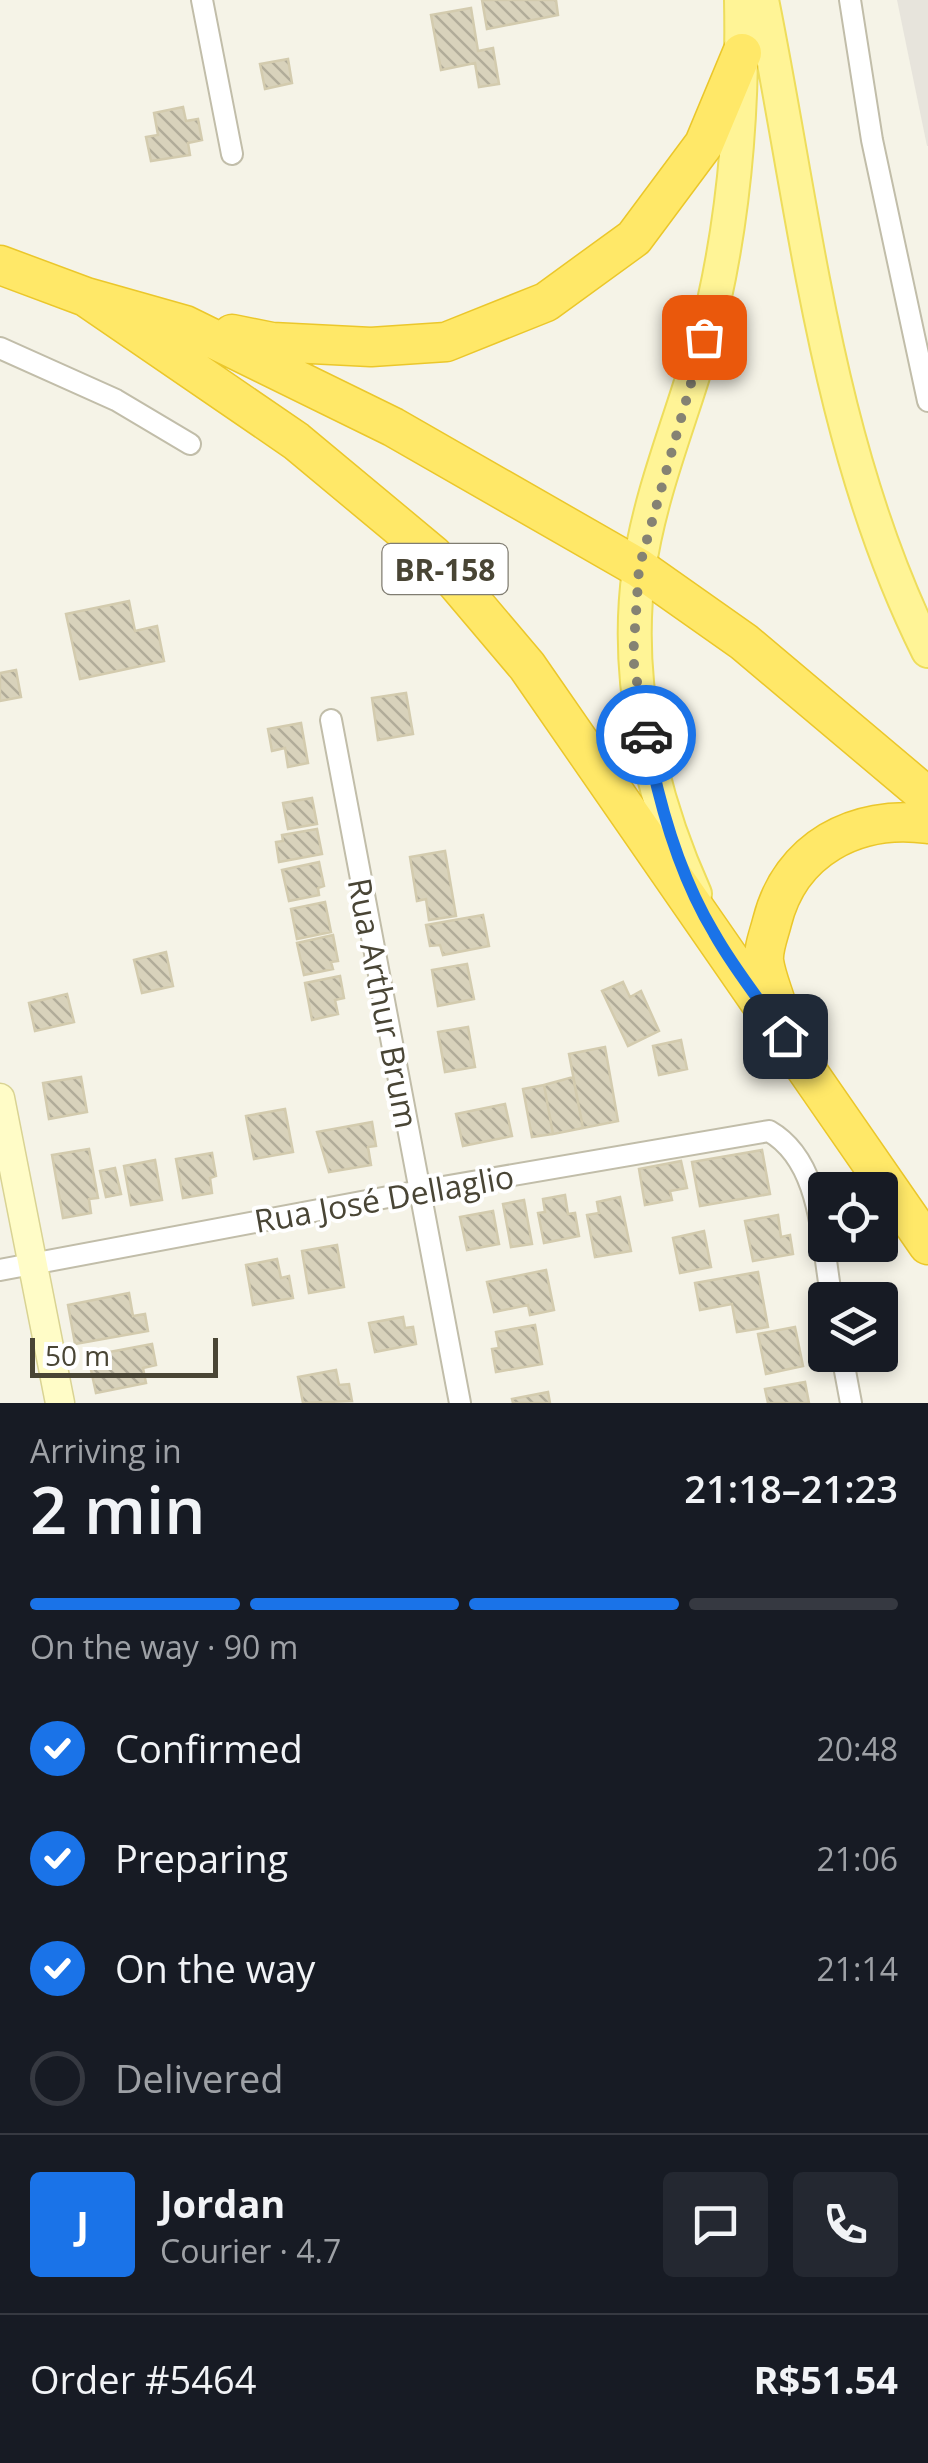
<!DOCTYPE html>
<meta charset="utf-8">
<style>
body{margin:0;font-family:"Open Sans",sans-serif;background:#242831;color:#f1f3f6;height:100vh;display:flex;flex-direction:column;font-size:38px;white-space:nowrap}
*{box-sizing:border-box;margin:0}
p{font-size:32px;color:#9ea1a6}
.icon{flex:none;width:55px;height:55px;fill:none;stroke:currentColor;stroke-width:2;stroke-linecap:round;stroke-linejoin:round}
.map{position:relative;height:1403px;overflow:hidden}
.panel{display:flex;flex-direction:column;background:#171b24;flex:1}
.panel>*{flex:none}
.fabs{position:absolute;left:808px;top:1172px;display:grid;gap:20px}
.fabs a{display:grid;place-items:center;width:90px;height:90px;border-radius:10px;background:#171b24;box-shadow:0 5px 15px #0003;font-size:50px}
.scale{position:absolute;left:30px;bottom:25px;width:188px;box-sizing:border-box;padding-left:10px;border:5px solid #494535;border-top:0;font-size:28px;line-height:35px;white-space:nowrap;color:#494535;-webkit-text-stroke:8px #fff;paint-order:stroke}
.pin{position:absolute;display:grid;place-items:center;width:85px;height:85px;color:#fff;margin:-42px;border-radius:20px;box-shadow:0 5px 15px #0006}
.courier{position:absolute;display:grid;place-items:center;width:100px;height:100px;margin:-50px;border:8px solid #1a73e8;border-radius:50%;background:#fff;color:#222;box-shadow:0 2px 12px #0007}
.head em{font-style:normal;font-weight:600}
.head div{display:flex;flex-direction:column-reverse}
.head{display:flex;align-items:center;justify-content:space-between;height:170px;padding:0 30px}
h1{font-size:65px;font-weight:600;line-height:75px}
.bar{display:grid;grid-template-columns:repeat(4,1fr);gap:15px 10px;align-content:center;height:120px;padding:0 30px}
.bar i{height:12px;border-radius:8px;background:#363941}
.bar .active{background:#1a73e8}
.bar p{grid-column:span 4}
.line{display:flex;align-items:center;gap:25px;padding:0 30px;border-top:2px solid #363941}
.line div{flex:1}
.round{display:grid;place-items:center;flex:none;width:105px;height:105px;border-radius:10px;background:#242831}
ol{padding:0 30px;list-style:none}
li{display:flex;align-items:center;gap:30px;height:110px}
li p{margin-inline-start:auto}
li .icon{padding:10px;border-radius:50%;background:#1a73e8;color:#fff;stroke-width:4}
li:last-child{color:#9ea1a6}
li i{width:55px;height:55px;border:5px solid #363941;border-radius:50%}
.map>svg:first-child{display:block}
.industrial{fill:#e7e4dc}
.building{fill:url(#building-back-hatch);stroke:#d3cbae;stroke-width:2.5}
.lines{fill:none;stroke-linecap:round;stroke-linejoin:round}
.street-casing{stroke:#c1bda9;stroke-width:24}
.secondary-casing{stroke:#d9d393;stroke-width:31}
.primary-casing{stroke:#eedd5c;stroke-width:36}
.highway-casing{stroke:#ebc72b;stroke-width:41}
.street{stroke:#fff;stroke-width:20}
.secondary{stroke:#fffcc7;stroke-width:28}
.primary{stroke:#fff496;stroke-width:32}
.highway{stroke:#ffe868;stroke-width:38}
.done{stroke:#858273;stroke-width:10;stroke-dasharray:0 18}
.route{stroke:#1a73e8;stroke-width:12}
.labels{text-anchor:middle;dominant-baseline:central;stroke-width:8;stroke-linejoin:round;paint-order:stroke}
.shield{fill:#fff;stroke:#807d72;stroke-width:2.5}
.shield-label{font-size:30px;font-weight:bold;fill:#494535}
.street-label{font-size:32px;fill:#494535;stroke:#fff}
</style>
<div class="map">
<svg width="928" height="1403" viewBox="0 0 928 1403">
<defs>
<pattern id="building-back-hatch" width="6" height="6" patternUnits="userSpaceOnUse" patternTransform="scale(2.5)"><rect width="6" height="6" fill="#d8d2bb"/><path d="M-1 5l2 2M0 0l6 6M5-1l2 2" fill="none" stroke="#b1ac99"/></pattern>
</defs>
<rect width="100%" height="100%" fill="#f5f3e7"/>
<path class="industrial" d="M 897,0 L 928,0 L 928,146 L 927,146 Z"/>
<path class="building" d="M 482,0 L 556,0 L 558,15 L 487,29 Z
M 471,8 L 478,51 L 493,48 L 499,84 L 479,87 L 475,63 L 441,70 L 431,15 Z
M 288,59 L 292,83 L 265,89 L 260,64 Z
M 183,107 L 186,121 L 198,119 L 202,140 L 188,143 L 190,155 L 151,161 L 146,137 L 158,135 L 154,113 Z
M 129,601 L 135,631 L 157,626 L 164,661 L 80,679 L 66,614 Z
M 16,670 L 21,697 L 0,701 L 0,673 Z
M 406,693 L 413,734 L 378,740 L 372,698 Z
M 301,723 L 308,763 L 288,767 L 285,748 L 272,751 L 268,729 Z
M 312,798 L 317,824 L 288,829 L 283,803 Z
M 317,829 L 322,854 L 279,862 L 276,842 L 283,841 L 282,835 Z
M 445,851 L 456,916 L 429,920 L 426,899 L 417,901 L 410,857 Z
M 319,862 L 324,886 L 318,888 L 319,895 L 289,901 L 282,870 Z
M 325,902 L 331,932 L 297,939 L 291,909 Z
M 483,915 L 489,946 L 443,955 L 440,945 L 430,946 L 426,925 Z
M 333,935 L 338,961 L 331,962 L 333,969 L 304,975 L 297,943 Z
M 166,952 L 173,986 L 142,993 L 134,960 Z
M 467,964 L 474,999 L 438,1006 L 432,970 Z
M 340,976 L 344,998 L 335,1000 L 338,1014 L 312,1020 L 305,983 Z
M 623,982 L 630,997 L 641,991 L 659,1031 L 628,1046 L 602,991 Z
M 67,994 L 74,1022 L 35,1031 L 29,1003 Z
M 468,1027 L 475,1067 L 445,1072 L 438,1032 Z
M 681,1040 L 687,1069 L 659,1075 L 653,1046 Z
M 605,1047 L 618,1121 L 583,1128 L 569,1054 Z
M 81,1077 L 87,1112 L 49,1119 L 43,1083 Z
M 573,1077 L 583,1128 L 553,1134 L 544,1085 Z
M 544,1085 L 553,1134 L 532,1137 L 523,1089 Z
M 505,1104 L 512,1136 L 463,1146 L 456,1114 Z
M 285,1109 L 293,1152 L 254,1159 L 246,1116 Z
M 372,1122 L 376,1146 L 368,1147 L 371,1165 L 329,1172 L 317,1132 Z
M 89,1149 L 98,1198 L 89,1199 L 91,1213 L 63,1218 L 52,1155 Z
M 762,1150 L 770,1194 L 700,1206 L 692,1162 Z
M 212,1153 L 216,1176 L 210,1178 L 212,1193 L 183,1198 L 176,1159 Z
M 155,1160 L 162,1200 L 131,1205 L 124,1166 Z
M 681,1161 L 687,1188 L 670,1191 L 672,1200 L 645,1205 L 639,1169 Z
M 115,1168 L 121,1194 L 106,1197 L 100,1171 Z
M 565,1195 L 568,1214 L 575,1213 L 579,1236 L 544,1243 L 538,1213 L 545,1212 L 543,1199 Z
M 620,1197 L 631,1251 L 595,1257 L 587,1215 L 599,1213 L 597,1202 Z
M 524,1200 L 532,1244 L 511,1247 L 503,1204 Z
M 493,1211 L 499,1244 L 467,1250 L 460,1217 Z
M 778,1215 L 781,1237 L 790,1235 L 793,1254 L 753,1261 L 745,1221 Z
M 704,1231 L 711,1267 L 680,1273 L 673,1238 Z
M 337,1245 L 344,1287 L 309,1293 L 302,1251 Z
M 277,1259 L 281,1278 L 289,1276 L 293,1298 L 253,1305 L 246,1265 Z
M 546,1270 L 554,1310 L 530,1315 L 528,1305 L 494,1312 L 487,1282 Z
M 758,1272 L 768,1327 L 737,1332 L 732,1304 L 700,1310 L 695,1283 Z
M 129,1293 L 133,1316 L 145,1314 L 148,1331 L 75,1344 L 68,1305 Z
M 403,1317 L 405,1328 L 413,1327 L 416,1344 L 375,1352 L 369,1323 Z
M 535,1325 L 542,1364 L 496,1372 L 492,1349 L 499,1348 L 496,1332 Z
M 795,1327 L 803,1366 L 766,1374 L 758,1334 Z
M 152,1344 L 156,1365 L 143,1368 L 146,1383 L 96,1393 L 88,1356 Z
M 336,1370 L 339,1385 L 349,1384 L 352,1401 L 303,1403 L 298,1377 Z
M 805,1382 L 809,1403 L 768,1403 L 765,1389 Z
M 548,1392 L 550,1403 L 513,1403 L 512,1399 Z"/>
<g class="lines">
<g class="street-casing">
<path id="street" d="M 202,0 L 232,154
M 850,0 L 872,140 L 928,401
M 0,348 L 116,400 L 190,444
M 331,720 L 460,1403
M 0,1270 L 420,1191 L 769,1131 C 823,1162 821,1243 832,1300
M 842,1355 L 851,1403"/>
</g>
<g class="secondary-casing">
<path id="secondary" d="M 0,1098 L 60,1403"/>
</g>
<g class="primary-casing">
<path id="primary" d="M 762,0 C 806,219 827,449 928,651
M 695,894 C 650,794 624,679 639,570 C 652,478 694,391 714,301 C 736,202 743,101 741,0"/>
</g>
<g class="highway-casing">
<path id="highway" d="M 0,265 L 86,297 L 185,325 L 393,427 L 639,568 L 744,642 L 928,797
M 86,297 L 296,441 L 433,555 L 527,666 L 928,1245
M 232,334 L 272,342 L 371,347 L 446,342 L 546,302 L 634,238 L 704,144 L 742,53
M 777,1006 C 773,992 766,976 764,961 C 763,949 769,934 772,922 C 790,849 856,814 928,824"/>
</g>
<use href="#street" class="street"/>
<use href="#secondary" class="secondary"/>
<use href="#primary" class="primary"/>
<use href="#highway" class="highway"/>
</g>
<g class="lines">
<path class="done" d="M 646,735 L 633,658 L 639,568 L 704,337"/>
<path class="route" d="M 646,735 C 658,800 679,875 714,933 C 734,969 761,1002 785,1036"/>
</g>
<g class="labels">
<rect class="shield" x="382.5" y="544" width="125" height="50" rx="8"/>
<g class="shield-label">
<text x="445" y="569">BR-158</text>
</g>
<g class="street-label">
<text transform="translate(384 1003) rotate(79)">Rua Arthur Brum</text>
<text transform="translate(384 1198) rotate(-10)">Rua José Dellaglio</text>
</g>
</g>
</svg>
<div class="fabs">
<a><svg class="icon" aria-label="locate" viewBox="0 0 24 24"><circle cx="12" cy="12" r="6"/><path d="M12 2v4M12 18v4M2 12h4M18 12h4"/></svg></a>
<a><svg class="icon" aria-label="layers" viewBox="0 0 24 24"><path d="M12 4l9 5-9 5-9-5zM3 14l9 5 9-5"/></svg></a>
</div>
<div class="scale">50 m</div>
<div class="pin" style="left:704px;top:337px;background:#ea580c"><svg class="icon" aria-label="bag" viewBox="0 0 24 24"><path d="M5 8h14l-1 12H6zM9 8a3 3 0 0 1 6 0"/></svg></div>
<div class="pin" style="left:785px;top:1036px;background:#1f2937"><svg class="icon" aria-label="home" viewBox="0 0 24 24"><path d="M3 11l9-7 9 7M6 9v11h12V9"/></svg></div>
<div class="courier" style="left:646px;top:735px"><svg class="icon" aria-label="car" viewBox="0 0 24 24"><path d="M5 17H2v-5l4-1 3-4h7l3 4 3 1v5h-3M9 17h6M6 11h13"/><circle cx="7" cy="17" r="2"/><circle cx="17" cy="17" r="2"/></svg></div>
</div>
<section class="panel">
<div class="head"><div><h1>2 min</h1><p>Arriving in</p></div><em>21:18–21:23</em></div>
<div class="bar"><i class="active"></i><i class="active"></i><i class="active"></i><i></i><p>On the way · 90 m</p></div>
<ol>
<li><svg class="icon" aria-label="check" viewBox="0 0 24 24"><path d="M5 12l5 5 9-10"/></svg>Confirmed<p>20:48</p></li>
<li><svg class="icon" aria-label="check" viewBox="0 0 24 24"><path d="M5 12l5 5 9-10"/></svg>Preparing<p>21:06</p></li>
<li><svg class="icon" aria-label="check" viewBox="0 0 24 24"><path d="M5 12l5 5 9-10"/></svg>On the way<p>21:14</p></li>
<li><i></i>Delivered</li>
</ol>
<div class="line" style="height:180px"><b class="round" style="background:#1a73e8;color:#fff">J</b><div><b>Jordan</b><p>Courier · 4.7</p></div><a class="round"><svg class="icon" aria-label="chat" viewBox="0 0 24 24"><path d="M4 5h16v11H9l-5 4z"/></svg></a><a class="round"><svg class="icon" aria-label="phone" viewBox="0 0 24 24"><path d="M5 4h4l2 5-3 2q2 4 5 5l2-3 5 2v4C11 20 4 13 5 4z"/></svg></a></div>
<div class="line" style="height:130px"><div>Order #5464</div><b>R$51.54</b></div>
</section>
